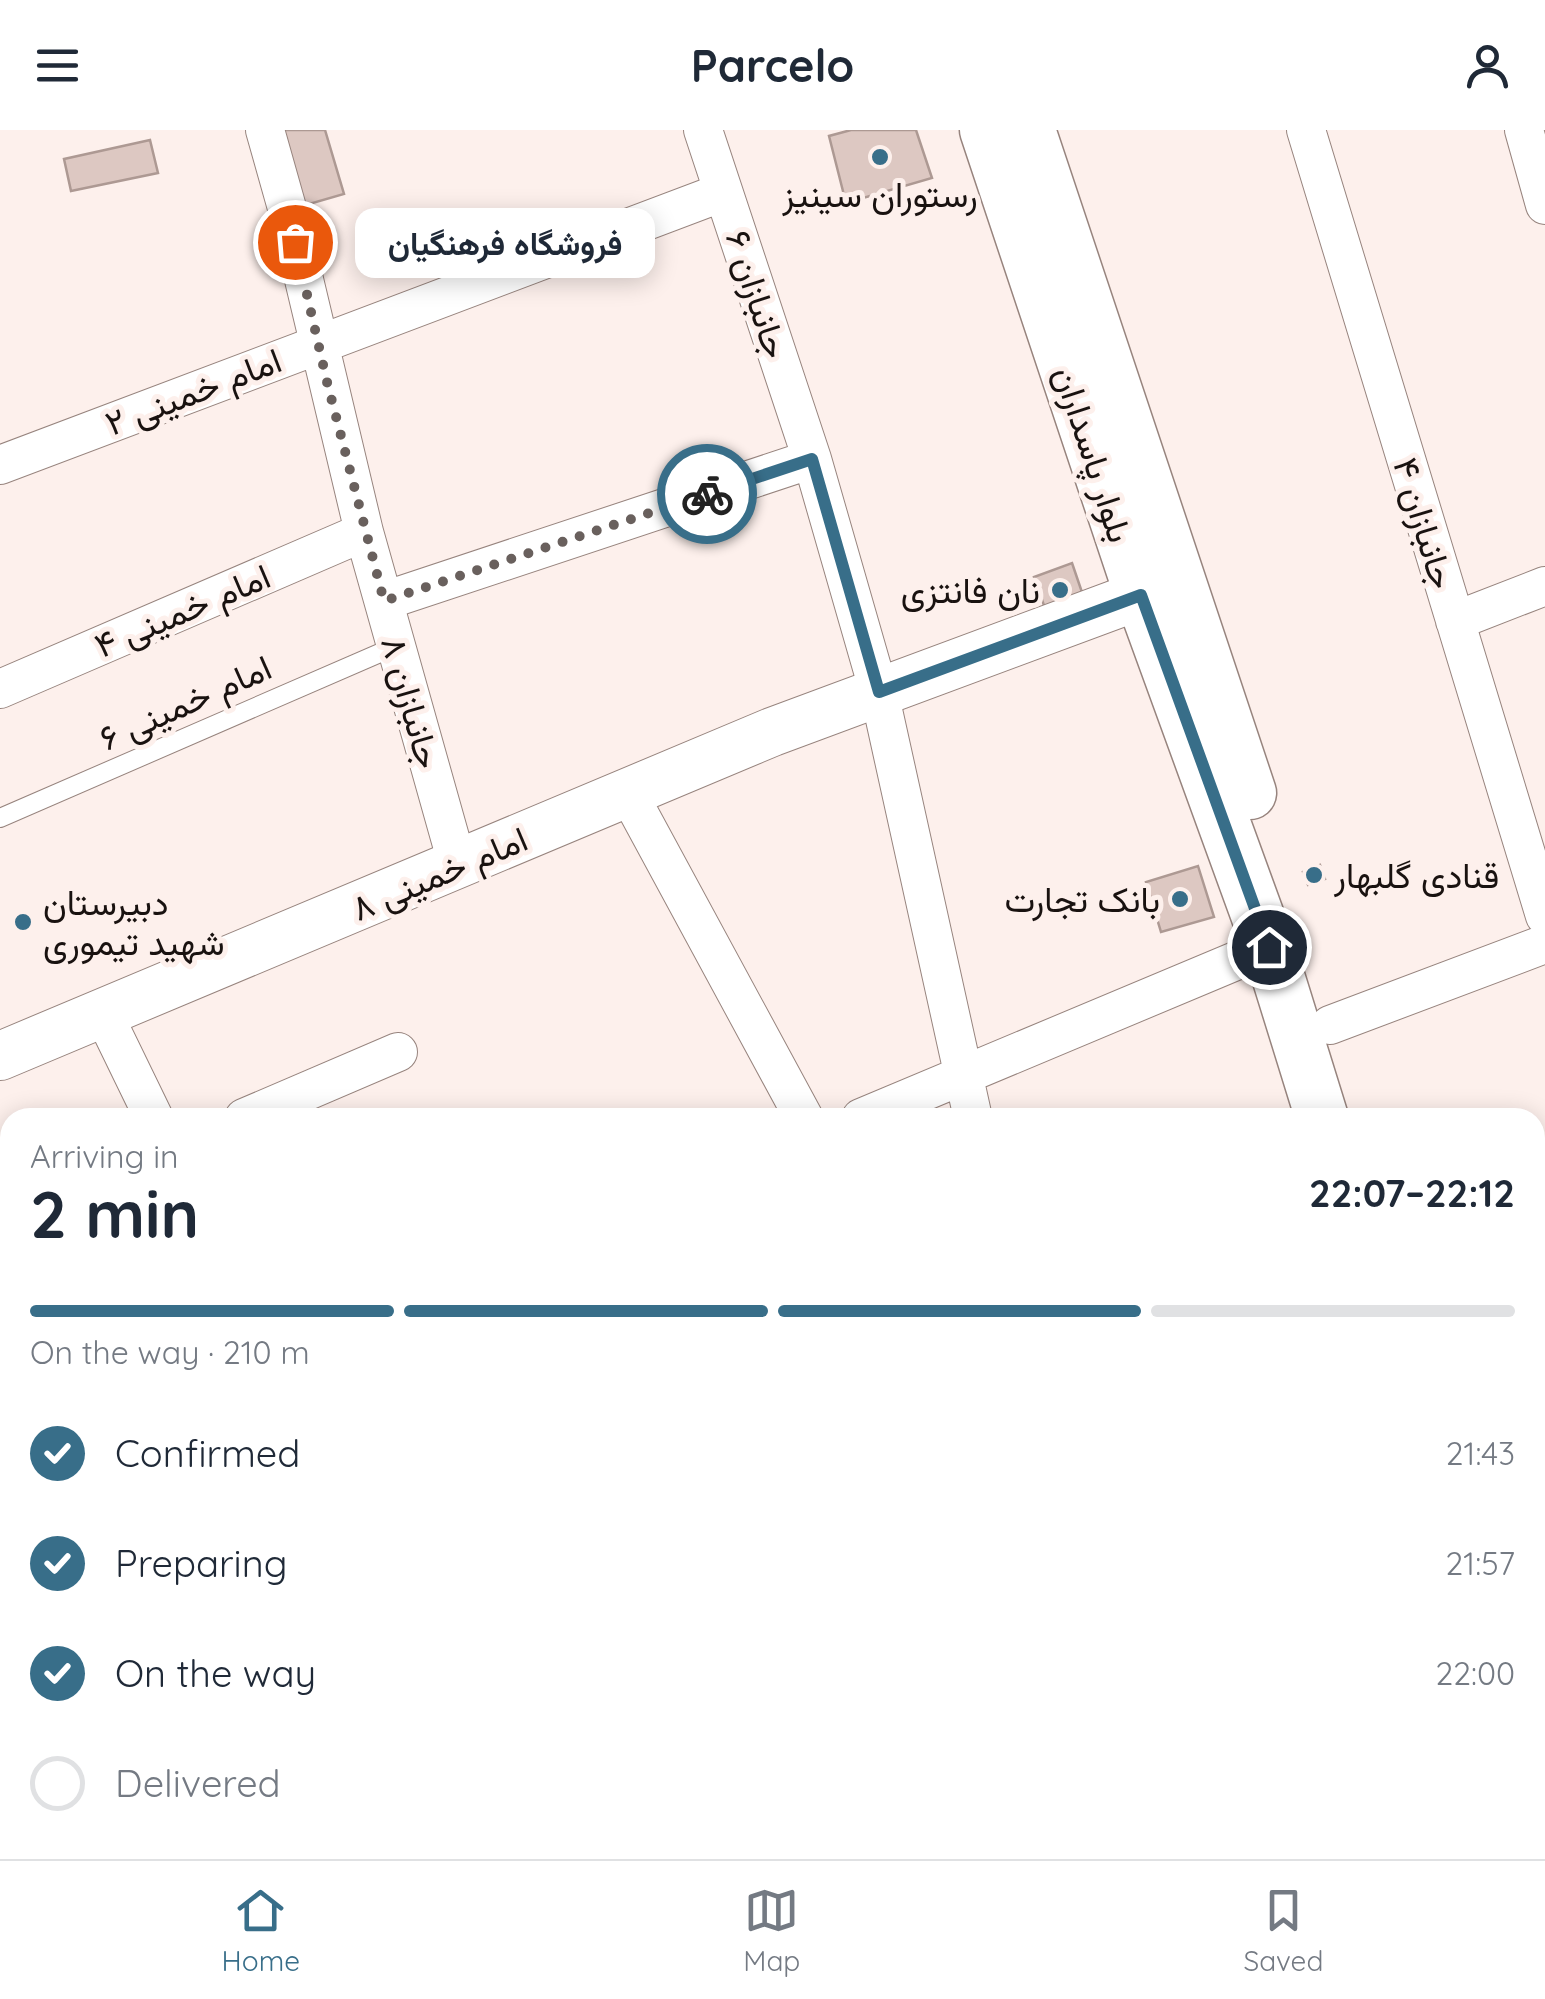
<!DOCTYPE html>
<meta charset="utf-8">
<style>
body{margin:0;font-family:Quicksand,Vazirmatn,sans-serif;background:#f6f6f7;color:#1f2937;height:100vh;display:flex;flex-direction:column;font-size:38px;white-space:nowrap}
*{box-sizing:border-box;margin:0}
p{font-size:32px;color:#747a83}
.icon{flex:none;width:55px;height:55px;fill:none;stroke:currentColor;stroke-width:2;stroke-linecap:round;stroke-linejoin:round}
.map{position:relative;flex:1;overflow:hidden}
.drawer{position:absolute;left:0px;top:978px;width:1545px;height:752px;display:flex;flex-direction:column;background:#fff;border-radius:30px 30px 0 0;box-shadow:0 5px 25px #0003}
.drawer>*{flex:none}
.pin{position:absolute;display:grid;place-items:center;width:85px;height:85px;color:#fff;margin:-42px;border:5px solid #fff;border-radius:50%;box-shadow:0 2px 10px #0007}
.courier{position:absolute;display:grid;place-items:center;width:100px;height:100px;margin:-50px;border:8px solid #386e89;border-radius:50%;background:#fff;color:#222;box-shadow:0 2px 12px #0007}
.bubble{position:absolute;height:70px;border-radius:20px;background:#fff;box-shadow:0 5px 25px #0003;font-size:32px;font-weight:700;line-height:70px;text-align:center}
.overview em{font-style:normal;font-weight:700}
.overview div{display:flex;flex-direction:column-reverse}
.overview{display:flex;align-items:center;justify-content:space-between;height:170px;padding:0 30px}
h1{font-size:65px;font-weight:700;line-height:75px}
.bar{display:grid;grid-template-columns:repeat(4,1fr);gap:15px 10px;align-content:center;height:120px;padding:0 30px}
.bar i{height:12px;border-radius:8px;background:#e0e1e3}
.bar .active{background:#386e89}
.bar p{grid-column:span 4}
ol{padding:0 30px;list-style:none}
li{display:flex;align-items:center;gap:30px;height:110px}
li p{margin-inline-start:auto}
li .icon{padding:10px;border-radius:50%;background:#386e89;color:#fff;stroke-width:4}
li:last-child{color:#747a83}
li i{width:55px;height:55px;border:5px solid #e0e1e3;border-radius:50%}
header{display:flex;justify-content:space-between;align-items:center;height:130px;padding:0 30px;background:#fff;font-size:45px;font-weight:700}
.tab-bar{display:flex;justify-content:space-around;align-items:center;height:140px;border-top:2px solid #e0e1e3;background:#fff;font-size:28px;color:#747a83}
.tab-bar a{display:grid;justify-items:center;gap:5px}
.tab-bar .active{color:#386e89}
.map>svg:first-child{display:block}
.building{fill:#ddc8c2;stroke:#ad9993;stroke-width:2.5}
.lines{fill:none;stroke-linecap:round;stroke-linejoin:round}
.service-casing{stroke:#97847e;stroke-width:20}
.minor-casing{stroke:#97847e;stroke-width:40}
.tertiary-casing{stroke:#97847e;stroke-width:50}
.secondary-casing{stroke:#97847e;stroke-width:55}
.service{stroke:#fff;stroke-width:18}
.minor{stroke:#fff;stroke-width:38}
.tertiary{stroke:#fff;stroke-width:48}
.secondary{stroke:#fff;stroke-width:52}
.done{stroke:#69605d;stroke-width:10;stroke-dasharray:0 18}
.route{stroke:#386e89;stroke-width:12}
.poi-dot{fill:#386e89;stroke:#fdf0ec;stroke-width:4}
.labels{text-anchor:middle;dominant-baseline:central;stroke-width:10;stroke-linejoin:round;paint-order:stroke}
.poi-label{font-size:35px;fill:#191210;stroke:#fdf0ec;text-anchor:end}
.street-label{font-size:35px;fill:#191210;stroke:#fdf0ec}
</style>
<header><svg class="icon" aria-label="menu" viewBox="0 0 24 24"><path d="M4 6h16M4 12h16M4 18h16"/></svg>Parcelo<svg class="icon" aria-label="person" viewBox="0 0 24 24"><circle cx="12" cy="8" r="4"/><path d="M4 21q1-7 8-7t8 7"/></svg></header>
<div class="map">
<svg width="1545" height="1729" viewBox="0 0 1545 1729">
<rect width="100%" height="100%" fill="#fdf0ec"/>
<path class="building" d="M 269,0 L 325,0 L 344,64 L 292,79 Z
M 851,0 L 916,0 L 932,48 L 846,73 L 829,6 Z
M 150,10 L 158,43 L 71,61 L 64,29 Z
M 1072,433 L 1086,474 L 1048,487 L 1034,447 Z
M 1320,735 L 1325,749 L 1308,755 L 1303,742 Z
M 1198,736 L 1214,787 L 1161,802 L 1146,752 Z
M 10,1337 L 10,1415 L 6,1416 L 0,1397 L 0,1340 Z
M 1539,1357 L 1545,1393 L 1535,1396 L 1535,1358 Z
M 1453,1720 L 1519,1720 L 1521,1729 L 1457,1729 Z"/>
<g class="lines">
<g class="service-casing">
<path id="service" d="M 0,688 L 396,516
M 0,1319 L 10,1315
M 0,1485 L 10,1482"/>
</g>
<g class="minor-casing">
<path id="minor" d="M 265,0 L 287,78 L 364,402 L 458,736
M 703,0 L 812,329 L 879,562 L 973,988
M 1306,0 L 1545,786
M 1524,0 L 1545,75
M 0,335 L 723,62
M 384,471 L 812,329
M 1455,491 L 1545,456
M 0,559 L 364,402
M 628,663 L 804,988
M 102,881 L 154,988
M 1330,895 L 1545,814
M 244,988 L 398,922
M 861,988 L 1269,817
M 0,1119 L 10,1114
M 1535,1213 L 1545,1210
M 475,1720 L 478,1729
M 816,1720 L 821,1729
M 1121,1720 L 1123,1729
M 264,1729 L 296,1720
M 1223,1729 L 1243,1720"/>
</g>
<g class="tertiary-casing">
<path id="tertiary" d="M 0,926 L 772,602 L 1141,465"/>
</g>
<g class="secondary-casing">
<path id="secondary" d="M 986,0 L 1141,465 L 1269,817 L 1322,988
M 1029,0 L 1250,663
M 1535,1550 L 1545,1580
M 0,1561 L 10,1599
M 1535,1638 L 1545,1670
M 0,1685 L 12,1729"/>
</g>
<use href="#service" class="service"/>
<use href="#minor" class="minor"/>
<use href="#tertiary" class="tertiary"/>
<use href="#secondary" class="secondary"/>
</g>
<g class="lines">
<path class="done" d="M 295,112 L 327,252 L 384,471 L 707,364"/>
<path class="route" d="M 707,364 L 812,329 L 879,562 L 1141,465 L 1269,817"/>
</g>
<g class="poi-dot">
<circle cx="880" cy="27" r="10"/>
<circle cx="1060" cy="460" r="10"/>
<circle cx="1314" cy="745" r="10"/>
<circle cx="1180" cy="769" r="10"/>
<circle cx="23" cy="792" r="10"/>
</g>
<g class="labels">
<g class="poi-label">
<text x="880" y="64" text-anchor="middle">رستوران سینیز</text>
<text x="1040" y="460">نان فانتزی</text>
<text x="1334" y="745" text-anchor="start">قنادی گلبهار</text>
<text x="1160" y="769">بانک تجارت</text>
<text x="43" y="772" text-anchor="start">دبیرستان<tspan x="43" dy="40">شهید تیموری</tspan></text>
</g>
<g class="street-label">
<text transform="translate(758 164) rotate(72)">جانبازان ۶</text>
<text transform="translate(193 261) rotate(-21)">امام خمینی ۲</text>
<text transform="translate(1094 324) rotate(72)">بلوار پاسداران</text>
<text transform="translate(1425 393) rotate(73)">جانبازان ۴</text>
<text transform="translate(182 480) rotate(-23)">امام خمینی ۴</text>
<text transform="translate(185 572) rotate(-24)">امام خمینی ۶</text>
<text transform="translate(412 572) rotate(74)">جانبازان ۸</text>
<text transform="translate(439 743) rotate(-23)">امام خمینی ۸</text>
</g>
</g>
</svg>
<div class="pin" style="left:295px;top:112px;background:#ea580c"><svg class="icon" aria-label="bag" viewBox="0 0 24 24"><path d="M5 8h14l-1 12H6zM9 8a3 3 0 0 1 6 0"/></svg></div>
<div class="pin" style="left:1269px;top:817px;background:#1f2937"><svg class="icon" aria-label="home" viewBox="0 0 24 24"><path d="M3 11l9-7 9 7M6 9v11h12V9"/></svg></div>
<div class="courier" style="left:707px;top:364px"><svg class="icon" aria-label="bike" viewBox="0 0 24 24"><circle cx="6" cy="16" r="4"/><circle cx="18" cy="16" r="4"/><path d="M6 16l4-8h5l3 8M10 8l3 8H6M13 5h3"/></svg></div>
<div class="bubble" style="left:355px;top:78px;width:300px">فروشگاه فرهنگیان</div>
<section class="drawer">
<div class="overview"><div><h1>2 min</h1><p>Arriving in</p></div><em>22:07–22:12</em></div>
<div class="bar"><i class="active"></i><i class="active"></i><i class="active"></i><i></i><p>On the way · 210 m</p></div>
<ol>
<li><svg class="icon" aria-label="check" viewBox="0 0 24 24"><path d="M5 12l5 5 9-10"/></svg>Confirmed<p>21:43</p></li>
<li><svg class="icon" aria-label="check" viewBox="0 0 24 24"><path d="M5 12l5 5 9-10"/></svg>Preparing<p>21:57</p></li>
<li><svg class="icon" aria-label="check" viewBox="0 0 24 24"><path d="M5 12l5 5 9-10"/></svg>On the way<p>22:00</p></li>
<li><i></i>Delivered</li>
</ol>
</section>
</div>
<nav class="tab-bar">
<a class="active"><svg class="icon" aria-label="home" viewBox="0 0 24 24"><path d="M3 11l9-7 9 7M6 9v11h12V9"/></svg>Home</a>
<a><svg class="icon" aria-label="map" viewBox="0 0 24 24"><path d="M3 6l6-2 6 2 6-2v14l-6 2-6-2-6 2zM9 4v14M15 6v14"/></svg>Map</a>
<a><svg class="icon" aria-label="saved" viewBox="0 0 24 24"><path d="M7 4h10v16l-5-4-5 4z"/></svg>Saved</a>
</nav>
